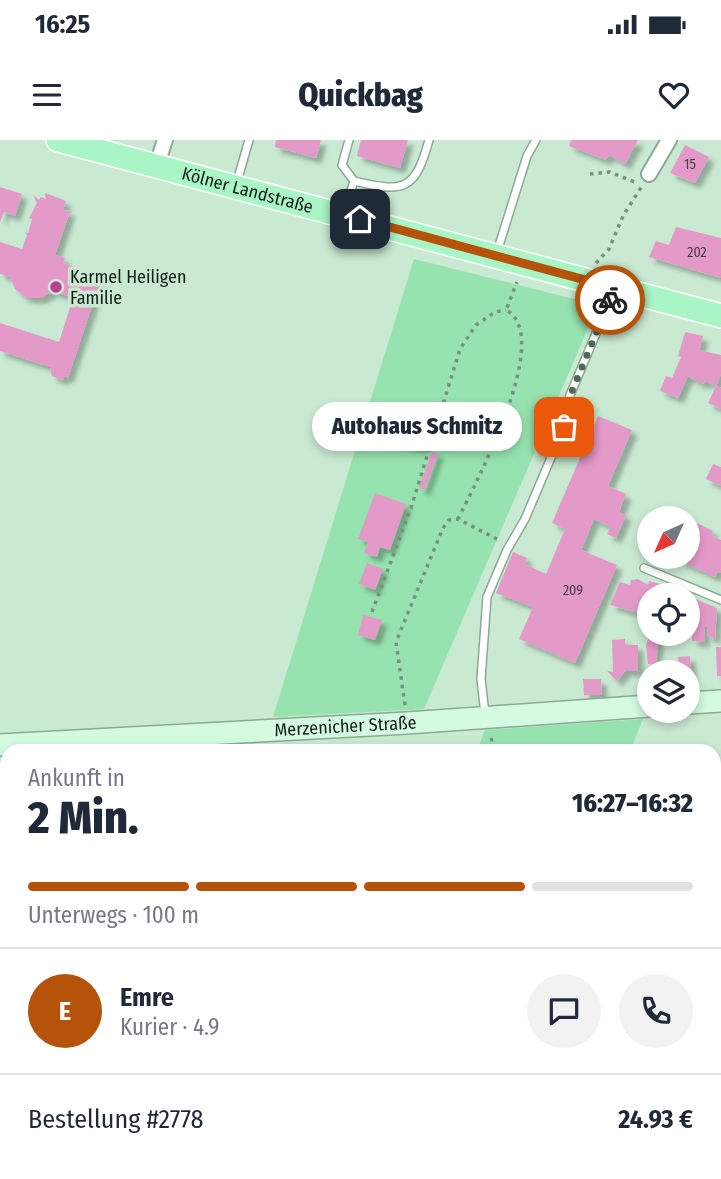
<!DOCTYPE html>
<html lang="de">
<meta charset="utf-8">
<style>
body{margin:0;font-family:"Fira Sans Condensed",sans-serif;background:#f2f2f3;color:#1f2937;height:100vh;display:flex;flex-direction:column;font-size:26px;white-space:nowrap}
*{box-sizing:border-box;margin:0}
p{font-size:23px;color:#747a83}
.icon{flex:none;width:38px;height:38px;fill:none;stroke:currentColor;stroke-width:2;stroke-linecap:round;stroke-linejoin:round}
.map{position:relative;flex:1;overflow:hidden}
.panel{position:absolute;left:0px;top:604px;width:721px;height:436px;display:flex;flex-direction:column;background:#fff;border-radius:21px 21px 0 0;box-shadow:0 4px 10px #0003}
.panel>*{flex:none}
.needle{width:46px;rotate:225deg}
.fabs{position:absolute;left:637px;top:366px;display:grid;gap:14px}
.fabs a{display:grid;place-items:center;width:63px;height:63px;border-radius:50%;background:#fff;box-shadow:0 4px 10px #0003;font-size:35px}
.pin{position:absolute;display:grid;place-items:center;width:60px;height:60px;color:#fff;margin:-30px;border-radius:14px;box-shadow:0 4px 10px #0006}
.courier{position:absolute;display:grid;place-items:center;width:70px;height:70px;margin:-35px;border:5px solid #b45309;border-radius:50%;background:#fff;color:#222;box-shadow:0 2px 9px #0007}
.bubble{position:absolute;height:49px;border-radius:24px;background:#fff;box-shadow:0 4px 10px #0003;font-size:23px;font-weight:800;line-height:49px;text-align:center}
.head em{font-style:normal;font-weight:800}
.head div{display:flex;flex-direction:column-reverse}
.head{display:flex;align-items:center;justify-content:space-between;height:119px;padding:0 28px}
h1{font-size:46px;font-weight:800;line-height:52px}
.bar{display:grid;grid-template-columns:repeat(4,1fr);gap:10px 7px;align-content:center;height:84px;padding:0 28px}
.bar i{height:9px;border-radius:5px;background:#e0e1e3}
.bar .on{background:#b45309}
.bar p{grid-column:span 4}
.line{display:flex;align-items:center;gap:18px;padding:0 28px;border-top:2px solid #e0e1e3}
.line div{flex:1}
.round{display:grid;place-items:center;flex:none;width:74px;height:74px;border-radius:37px;background:#f2f2f3}
.status{display:flex;justify-content:space-between;align-items:center;height:49px;padding:0 35px;background:#fff;direction:ltr}
.status svg{height:19px;fill:currentColor}
header{display:flex;justify-content:space-between;align-items:center;height:91px;padding:0 28px;background:#fff;font-size:32px;font-weight:800}
.map>svg:first-child{display:block}
.green{fill:#96e3af}
.building{fill:#e49ac9;filter:url(#shadow)}
.lines{fill:none;stroke-linecap:round;stroke-linejoin:round}
.lane-casing{stroke:#8ba993;stroke-width:10}
.street-casing{stroke:#8ba993;stroke-width:18}
.secondary-casing{stroke:#8ba993;stroke-width:24}
.primary-casing{stroke:#fff;stroke-width:26}
.path{stroke:#79907f;stroke-width:3.5;stroke-dasharray:3.5 5;stroke-linecap:butt}
.lane{stroke:#fff;stroke-width:7}
.street{stroke:#fff;stroke-width:14}
.secondary{stroke:#d4fae2;stroke-width:21}
.primary{stroke:#aaf5c6;stroke-width:23}
.done{stroke:#526558;stroke-width:7;stroke-dasharray:0 12.6}
.route{stroke:#b45309;stroke-width:9}
.poi-dot{fill:#b94094;stroke:#c9e9d2;stroke-width:2.5}
.labels{text-anchor:middle;dominant-baseline:central;stroke-width:7;stroke-linejoin:round;paint-order:stroke}
.number-label{font-size:14px;fill:#463d43}
.street-label{font-size:18px;fill:#121e16;stroke:#c9e9d2}
.poi-label{font-size:18px;fill:#121e16;stroke:#c9e9d2;text-anchor:start}
</style>
<div class="status"><b>16:25</b><svg viewBox="0 0 49 12"><path d="M0 12V9h3v3zM5 12V6h3v6zM10 12V3h3v9zM15 12V0h3v12zM26 1h20v11H26zM47 4h2v5h-2z"/></svg></div>
<header><svg class="icon" aria-label="menu" viewBox="0 0 24 24"><path d="M4 6h16M4 12h16M4 18h16"/></svg>Quickbag<svg class="icon" aria-label="heart" viewBox="0 0 24 24"><path d="M12 20l-8-8c-3-5 5-10 8-4 3-6 11-1 8 4z"/></svg></header>
<div class="map">
<svg width="721" height="1039" viewBox="0 0 721 1039">
<defs>
<filter id="shadow"><feDropShadow dx="5.5" dy="5.5" stdDeviation="2" flood-color="#0004"/></filter>
</defs>
<rect width="100%" height="100%" fill="#c9e9d2"/>
<path class="green" d="M 414,119 L 598,165 L 424,569 L 273,577 Z
M 643,579 L 630,611 L 477,611 L 485,590 Z
M 313,1032 L 464,1032 L 464,1033 L 461,1039 L 310,1039 Z"/>
<path class="building" d="M 276,0 L 321,0 L 316,18 L 275,7 Z
M 361,0 L 408,0 L 400,28 L 357,16 Z
M 571,0 L 638,0 L 625,24 L 609,15 L 606,20 L 569,6 Z
M 685,5 L 709,17 L 695,43 L 670,33 Z
M 0,47 L 22,54 L 15,76 L 4,72 L 0,82 Z
M 45,53 L 66,61 L 63,70 L 70,71 L 55,115 L 65,118 L 63,123 L 102,136 L 68,238 L 64,236 L 63,240 L 52,236 L 50,227 L 0,211 L 0,183 L 59,202 L 73,158 L 53,151 L 41,158 L 27,158 L 15,149 L 10,137 L 0,134 L 0,102 L 22,109 L 27,95 L 25,92 L 28,93 L 32,79 L 29,78 L 37,63 L 33,55 L 39,60 L 41,57 L 46,59 Z
M 676,87 L 721,98 L 721,138 L 649,117 L 656,101 L 669,105 Z
M 685,192 L 703,196 L 699,210 L 721,215 L 721,234 L 716,246 L 721,248 L 721,269 L 708,263 L 716,246 L 705,241 L 703,244 L 688,236 L 678,258 L 660,251 L 666,236 L 672,238 L 681,217 L 678,216 Z
M 598,276 L 632,290 L 608,346 L 626,354 L 619,372 L 626,375 L 616,398 L 607,394 L 611,387 L 594,379 L 581,410 L 617,425 L 575,523 L 519,499 L 533,467 L 496,453 L 513,412 L 527,418 L 524,424 L 546,434 L 565,389 L 552,383 Z
M 385,294 L 424,301 L 422,308 L 384,301 Z
M 432,311 L 438,314 L 425,350 L 419,348 Z
M 713,324 L 721,327 L 721,346 L 706,339 Z
M 375,353 L 406,364 L 390,410 L 380,407 L 377,417 L 364,413 L 368,402 L 358,399 Z
M 697,383 L 713,391 L 711,395 L 721,400 L 721,433 L 717,432 L 715,437 L 680,421 L 682,416 L 688,416 L 688,404 Z
M 367,423 L 383,429 L 375,450 L 359,444 Z
M 638,439 L 648,445 L 649,441 L 663,445 L 685,455 L 649,455 L 649,476 L 610,465 L 620,442 L 630,445 L 631,440 Z
M 688,456 L 717,468 L 715,499 L 707,495 L 708,487 L 705,486 L 704,502 L 692,501 L 693,475 L 688,473 Z
M 363,475 L 382,480 L 375,500 L 358,495 Z
M 650,494 L 659,494 L 656,524 L 648,524 L 646,505 Z
M 625,499 L 625,505 L 638,505 L 638,531 L 625,531 L 617,541 L 607,531 L 613,532 L 612,500 Z
M 716,507 L 721,507 L 721,536 L 717,536 Z
M 690,516 L 692,549 L 688,549 L 688,532 L 679,529 L 678,517 Z
M 583,539 L 601,539 L 602,555 L 584,555 Z
M 0,777 L 7,780 L 0,805 Z
M 721,875 L 721,901 L 714,917 L 714,884 L 717,885 Z
M 714,919 L 721,921 L 721,965 L 714,962 Z"/>
<g class="lines">
<g class="lane-casing">
<path id="lane" d="M 349,0 L 342,25 L 354,41 C 404,53 415,51 429,0
M 236,45 L 249,0
M 344,73 L 354,41
M 497,112 L 527,16 L 536,0
M 644,428 L 721,460
M 485,574 L 481,539 L 487,457 L 507,410 L 525,379 L 564,287 L 570,255 L 614,151
M 0,671 L 7,653"/>
</g>
<g class="street-casing">
<path id="street" d="M 157,24 L 165,0
M 649,34 L 669,0
M 715,1039 L 721,1023"/>
</g>
<g class="secondary-casing">
<g id="secondary">
<path d="M 688,563 L 721,561"/>
<path id="s1" d="M 0,605 L 407,583 L 649,566"/>
</g>
</g>
<g class="primary-casing">
<g id="primary">
<path id="s2" d="M 58,0 L 721,176"/>
</g>
</g>
<path class="path" d="M 590,34 L 610,32 L 637,43
M 596,123 L 609,109 L 623,76 L 642,46
M 458,379 C 475,344 555,196 506,170 L 517,142
M 372,472 L 411,368 L 460,209 L 476,185 L 495,172 L 506,170
M 405,565 L 396,502 L 443,388 L 449,380 L 458,379 L 497,399
M 491,598 L 495,611
M 421,1039 L 422,1032"/>
<use href="#lane" class="lane"/>
<use href="#street" class="street"/>
<use href="#secondary" class="secondary"/>
<use href="#primary" class="primary"/>
</g>
<g class="lines">
<path class="done" d="M 564,287 L 570,256 L 610,160"/>
<path class="route" d="M 360,79 L 615,148 L 610,160"/>
</g>
<circle class="poi-dot" cx="56" cy="147" r="7"/>
<g class="labels">
<g class="number-label">
<text x="690" y="24">15</text>
<text x="697" y="112">202</text>
<text x="573" y="450">209</text>
</g>
<g class="street-label">
<text stroke="none"><textPath href="#s2" startOffset="196">Kölner Landstraße</textPath></text>
<text stroke="none"><textPath href="#s1" startOffset="346">Merzenicher Straße</textPath></text>
</g>
<g class="poi-label">
<text x="70" y="137">Karmel Heiligen<tspan x="70" dy="21">Familie</tspan></text>
</g>
</g>
</svg>
<div class="fabs">
<a><svg class="needle" viewBox="-14 -14 28 28"><path d="M0-13l5 13h-10z" fill="#e53935"/><path d="M0 13l5-13h-10z" fill="#747a83"/></svg></a>
<a><svg class="icon" aria-label="locate" viewBox="0 0 24 24"><circle cx="12" cy="12" r="6"/><path d="M12 2v4M12 18v4M2 12h4M18 12h4"/></svg></a>
<a><svg class="icon" aria-label="layers" viewBox="0 0 24 24"><path d="M12 4l9 5-9 5-9-5zM3 14l9 5 9-5"/></svg></a>
</div>
<div class="pin" style="left:564px;top:287px;background:#ea580c"><svg class="icon" aria-label="bag" viewBox="0 0 24 24"><path d="M5 8h14l-1 12H6zM9 8a3 3 0 0 1 6 0"/></svg></div>
<div class="pin" style="left:360px;top:79px;background:#1f2937"><svg class="icon" aria-label="home" viewBox="0 0 24 24"><path d="M3 11l9-7 9 7M6 9v11h12V9"/></svg></div>
<div class="courier" style="left:610px;top:160px"><svg class="icon" aria-label="bike" viewBox="0 0 24 24"><circle cx="6" cy="16" r="4"/><circle cx="18" cy="16" r="4"/><path d="M6 16l4-8h5l3 8M10 8l3 8H6M13 5h3"/></svg></div>
<div class="bubble" style="left:312px;top:262px;width:210px">Autohaus Schmitz</div>
<section class="panel">
<div class="head"><div><h1>2 Min.</h1><p>Ankunft in</p></div><em>16:27–16:32</em></div>
<div class="bar"><i class="on"></i><i class="on"></i><i class="on"></i><i></i><p>Unterwegs · 100 m</p></div>
<div class="line" style="height:126px"><b class="round" style="background:#b45309;color:#fff">E</b><div><b>Emre</b><p>Kurier · 4.9</p></div><a class="round"><svg class="icon" aria-label="chat" viewBox="0 0 24 24"><path d="M4 5h16v11H9l-5 4z"/></svg></a><a class="round"><svg class="icon" aria-label="phone" viewBox="0 0 24 24"><path d="M5 4h4l2 5-3 2q2 4 5 5l2-3 5 2v4C11 20 4 13 5 4z"/></svg></a></div>
<div class="line" style="height:91px"><div>Bestellung #2778</div><b>24.93 €</b></div>
</section>
</div>
